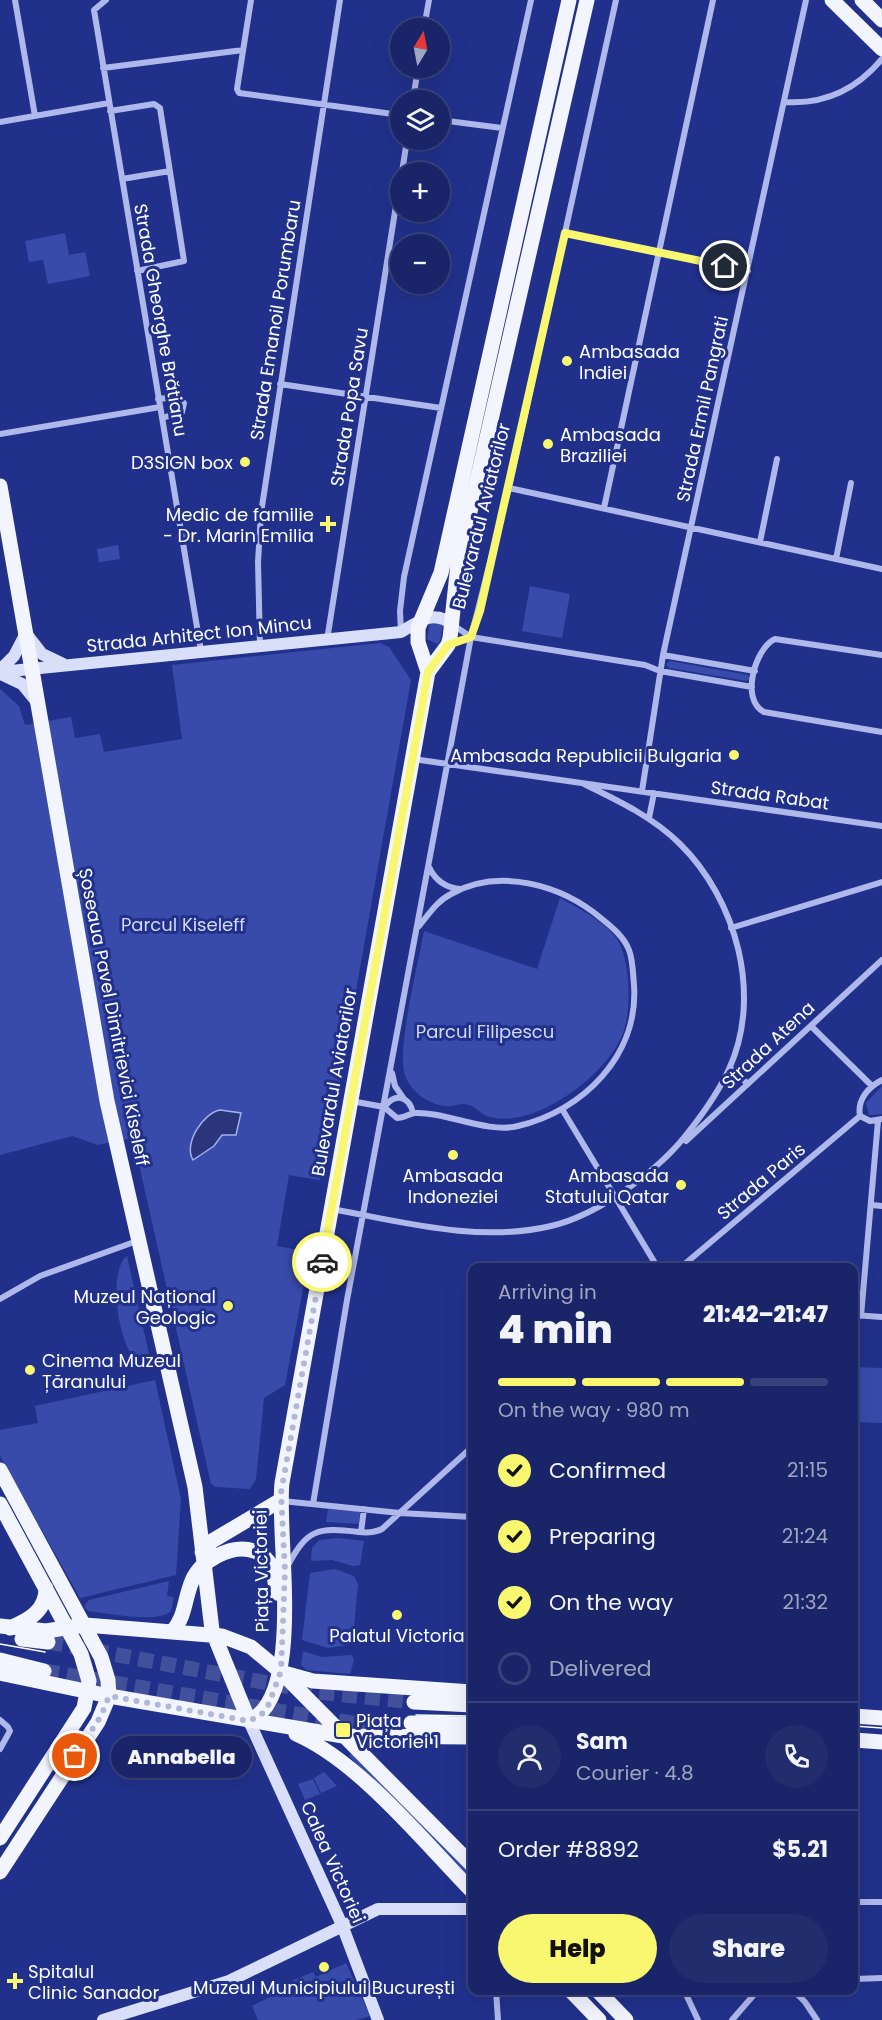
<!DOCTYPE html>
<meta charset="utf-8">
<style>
body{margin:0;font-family:Poppins,sans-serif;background:#222d6e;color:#f1f3f6;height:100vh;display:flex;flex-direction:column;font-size:22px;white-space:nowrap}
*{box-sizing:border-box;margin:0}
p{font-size:20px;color:#9fa5c0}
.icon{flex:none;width:33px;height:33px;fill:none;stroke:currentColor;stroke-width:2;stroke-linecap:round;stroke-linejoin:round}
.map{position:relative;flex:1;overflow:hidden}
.drawer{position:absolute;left:468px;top:1263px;width:390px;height:732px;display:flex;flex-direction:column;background:#192568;border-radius:12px;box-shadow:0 6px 24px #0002,0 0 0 2px #37427c}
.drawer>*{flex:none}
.needle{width:39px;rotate:10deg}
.controls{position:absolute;left:390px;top:18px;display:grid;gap:12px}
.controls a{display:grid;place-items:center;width:60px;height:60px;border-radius:50%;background:#192568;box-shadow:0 6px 24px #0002,0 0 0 2px #37427c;font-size:30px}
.pin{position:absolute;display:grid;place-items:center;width:51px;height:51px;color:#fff;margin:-26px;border:3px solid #fff;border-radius:50%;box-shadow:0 2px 6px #0007}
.courier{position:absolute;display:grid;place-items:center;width:60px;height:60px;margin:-30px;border:4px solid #f8f76f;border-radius:50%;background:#fff;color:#222;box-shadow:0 2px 8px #0007}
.bubble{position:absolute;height:42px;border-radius:21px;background:#192568;box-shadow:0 6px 24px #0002,0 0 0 2px #37427c;font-size:20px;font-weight:800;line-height:42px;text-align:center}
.headline em{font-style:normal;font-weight:800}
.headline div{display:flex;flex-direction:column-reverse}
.headline{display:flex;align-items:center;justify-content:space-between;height:102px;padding:0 30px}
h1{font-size:39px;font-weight:800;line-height:45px}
.bar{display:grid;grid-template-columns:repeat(4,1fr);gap:9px 6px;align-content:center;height:72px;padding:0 30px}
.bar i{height:8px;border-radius:4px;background:#37427c}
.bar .current{background:#f8f76f}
.bar p{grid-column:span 4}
.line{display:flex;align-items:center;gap:15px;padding:0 30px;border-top:2px solid #37427c}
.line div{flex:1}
.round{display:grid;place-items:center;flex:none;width:63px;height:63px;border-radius:32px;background:#222d6e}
ol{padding:0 30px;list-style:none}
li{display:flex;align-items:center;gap:18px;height:66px}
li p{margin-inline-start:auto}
li .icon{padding:6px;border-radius:50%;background:#f8f76f;color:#111;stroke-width:4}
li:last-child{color:#9fa5c0}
li i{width:33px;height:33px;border:3px solid #37427c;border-radius:50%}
.primary-button{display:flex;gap:12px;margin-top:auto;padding:12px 30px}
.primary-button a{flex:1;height:69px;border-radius:36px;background:#f8f76f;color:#111;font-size:24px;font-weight:800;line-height:69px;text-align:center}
.primary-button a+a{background:#222d6e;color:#f1f3f6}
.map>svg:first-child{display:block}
.green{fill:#384baa}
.water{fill:#2b367a;stroke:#a1afec;stroke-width:1.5}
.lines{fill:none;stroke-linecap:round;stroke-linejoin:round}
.primary-tunnel{stroke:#42509c;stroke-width:15;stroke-dasharray:15 8;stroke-linecap:butt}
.street{stroke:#aeb8eb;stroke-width:6}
.secondary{stroke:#d9def9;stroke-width:12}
.primary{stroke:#f2f4fe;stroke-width:15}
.tram{stroke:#fff;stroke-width:1.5}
.done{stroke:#b1b7d6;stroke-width:6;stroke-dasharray:0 10.8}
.route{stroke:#f8f76f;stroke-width:8}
.poi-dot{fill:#f8f76f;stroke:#21318b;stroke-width:2}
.labels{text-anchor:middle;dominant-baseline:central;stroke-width:6;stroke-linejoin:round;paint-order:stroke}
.street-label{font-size:18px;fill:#fff;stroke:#21318b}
.poi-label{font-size:18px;fill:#fff;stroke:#21318b;text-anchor:start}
.park-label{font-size:18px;fill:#d3d9f8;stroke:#21318b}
</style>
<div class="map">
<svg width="882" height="2020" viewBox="0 0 882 2020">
<rect width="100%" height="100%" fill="#21318b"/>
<path class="green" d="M 65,233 L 69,255 L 85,252 L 90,276 L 48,284 L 43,260 L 29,262 L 25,241 Z
M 118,545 L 120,559 L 99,562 L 97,549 Z
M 530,586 L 570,594 L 562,638 L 522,631 Z
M 430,622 L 443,624 L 440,641 L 437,644 L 427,639 Z
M 380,643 L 389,647 L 411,680 L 323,1177 L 319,1180 L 289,1175 L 277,1246 L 310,1252 L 285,1385 L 264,1398 L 256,1479 L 250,1489 L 216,1487 L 211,1484 L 133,1138 L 98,1145 L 72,1136 L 0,1155 L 0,689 L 19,706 L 25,725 L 71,717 L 75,738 L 100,734 L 104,752 L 182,739 L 172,665 Z
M 670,661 L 748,675 L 750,679 L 747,681 L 669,668 L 666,664 Z
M 560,898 C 578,908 598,918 613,934 C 624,946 626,964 628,980 C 629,997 629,1013 624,1030 C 612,1068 557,1110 519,1117 C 509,1119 492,1120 483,1114 C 476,1109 473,1105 464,1104 C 458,1104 452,1107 446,1106 C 429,1105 410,1091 405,1075 C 396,1051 419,961 424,931 L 537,969 Z
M 882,1086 L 882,1114 L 869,1115 L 866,1103 Z
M 127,1256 L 151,1363 L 141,1366 C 119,1352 106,1272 127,1256 Z
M 854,1367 L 882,1368 L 882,1423 L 854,1422 Z
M 155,1380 L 181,1499 L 176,1575 L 80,1598 L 0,1456 L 0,1430 L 38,1423 L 35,1406 Z
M 328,1509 L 360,1512 L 359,1524 L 326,1522 Z
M 338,1538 L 364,1541 L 360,1565 L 353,1566 L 332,1560 L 311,1561 L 312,1548 L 319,1540 Z
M 335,1569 L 354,1576 L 358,1584 L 353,1637 L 347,1645 L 328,1648 L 302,1640 L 310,1573 Z
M 169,1581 L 167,1596 L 174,1597 L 171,1611 C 158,1624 107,1613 88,1611 L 84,1606 L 89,1600 Z
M 303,1651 L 322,1657 L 352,1655 L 354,1660 L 350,1674 L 307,1670 L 301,1665 Z
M 353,1752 L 472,1873 L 472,1882 L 349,1756 Z
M 324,1772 L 337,1786 L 321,1793 L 314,1778 Z
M 313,1779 L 320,1794 L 305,1800 L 298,1784 Z
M 346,1963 L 370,2016 L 356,2020 L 258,2020 L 252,2006 L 284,1990 L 282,1985 L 313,1972 L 316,1977 Z"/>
<path class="water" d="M 220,1110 L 241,1113 L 236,1135 L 222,1135 L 214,1146 L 193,1160 C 183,1144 203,1113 220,1110 Z"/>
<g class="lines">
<path class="primary-tunnel" d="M 48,1642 L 316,1692 L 414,1702
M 44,1671 L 332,1720 L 359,1724 L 411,1723"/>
<path class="street" d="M 15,0 L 35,116
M 106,0 L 94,10 L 201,651
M 251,0 L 237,89 L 239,93 L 400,115
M 424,28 L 429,0
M 103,68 L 243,50
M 413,100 L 418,68
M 784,102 C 824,105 857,89 882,59
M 110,111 L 154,104 L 160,108 L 184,261 L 137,271
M 440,120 L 502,128
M 0,122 L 109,103
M 402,172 L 407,140
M 122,179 L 170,171
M 565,233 L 748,271
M 280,384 L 441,408
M 158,399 L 178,397 L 184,403 L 182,412 L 162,418
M 0,434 L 160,407
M 509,488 L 882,569
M 604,508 L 713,0
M 760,542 L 777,459
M 836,559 L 851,483
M 453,625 L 471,637 L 645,665 L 660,671 L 752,687
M 401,632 L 400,611 L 404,577 L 531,0
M 327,640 L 400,180
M 449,645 L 471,637
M 260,646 L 258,562 L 261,513 L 340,0
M 663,655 L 755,671
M 882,655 L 775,639 C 755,648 740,700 764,712 L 882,732
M 413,759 L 882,826
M 642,791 L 663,655 L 806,0
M 649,818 L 654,793
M 429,867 C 435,880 446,888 461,889
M 731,928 L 882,882
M 811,1026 L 872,1086
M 730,1068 L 748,1084
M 392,1073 L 395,1086 L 404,1099
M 351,1101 L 384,1107 L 397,1118 C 404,1118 409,1114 414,1113 C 444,1111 487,1134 518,1126 C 583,1111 639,1055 634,985 C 633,975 633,960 629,950 C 624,937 612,927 602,919 C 562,885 500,867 451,894 C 437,901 429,914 419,926
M 386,1105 C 397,1092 410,1098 413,1113
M 562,1109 L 658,1268
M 860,1116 C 857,1100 868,1087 882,1080
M 860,1116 L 870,1121 L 882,1119
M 686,1141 L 882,960
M 872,1205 L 882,1206
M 332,1209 C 403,1222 479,1243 551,1226 C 599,1215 661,1169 690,1130 C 705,1111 719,1091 729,1069 C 763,995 736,899 680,844 C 653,817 617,800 584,784
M 680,1268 L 860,1116
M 0,1299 L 40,1276 L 137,1241
M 854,1315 L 882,1317
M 861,1316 L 878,1121
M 282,1501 L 400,1513 L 472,1517
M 313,1504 L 347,1300 L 471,637 L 509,488 L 616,0
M 361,1532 L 364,1509
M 287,1567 C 307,1529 317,1527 359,1532 C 367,1533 374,1533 382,1529 L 472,1447
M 0,1720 L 8,1727 L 10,1731 L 0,1749
M 854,1902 L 882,1902
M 854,1979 L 882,1978
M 496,1990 L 498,2020
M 684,1990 L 698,2020
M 793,1990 L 805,2002 L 817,2020
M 732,2020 L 758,1990"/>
<path class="secondary" d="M 28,636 L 42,654 L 63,664
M 0,670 L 14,656 L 26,633
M 0,672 L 401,632 C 419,621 434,609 453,625
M 1,674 L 22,684 L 36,701
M 249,1721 L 342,1925 L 378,2020
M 103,2020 L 229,1981 L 378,1909 L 472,1909"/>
<path class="primary" d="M 832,0 L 882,49
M 862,0 L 882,20
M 0,486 L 107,1101 L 195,1487 L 212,1630 L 249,1721
M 428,672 L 418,642 L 418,628 L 441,573 L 569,0
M 0,1470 L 101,1657 L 108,1680 L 109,1696 L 98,1722 L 0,1872
M 0,1504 L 81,1654 L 89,1681 L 84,1708 L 0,1838
M 202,1552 L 212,1541 L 281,1500
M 0,1626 L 46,1631 L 85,1625 L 222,1636 L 251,1647 L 281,1672 L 472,1865
M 10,1628 C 29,1620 46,1611 46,1588
M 172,1632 C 186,1616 184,1600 192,1581 C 200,1561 232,1543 254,1551 C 273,1558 275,1574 276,1593
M 22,1639 L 48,1642
M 0,1660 L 44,1671
M 0,1673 L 109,1696 L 343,1736 L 472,1737
M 284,1673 L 313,1681 L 472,1692
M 414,1702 L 472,1705
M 854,1716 L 882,1718
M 249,1721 C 306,1696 276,1535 282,1483 L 428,672 L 448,645 L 450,638 L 458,564 L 587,0
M 411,1723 L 472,1724
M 296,1734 C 360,1762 423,1841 472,1891
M 854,1740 L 882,1742
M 570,1990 L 599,2020
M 597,1990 L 626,2020"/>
<path class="tram" d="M 0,1644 L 45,1652
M 416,1715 L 472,1716
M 854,1726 L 882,1728"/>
</g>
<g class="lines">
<path class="done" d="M 75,1756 L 101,1716 L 109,1696 L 249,1721 L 261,1715 L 268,1706 L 281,1671 L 285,1571 L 281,1493 L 322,1262"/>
<path class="route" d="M 322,1262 L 428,672 L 448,645 L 471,637 L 480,611 L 565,233 L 725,266"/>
</g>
<g class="poi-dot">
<circle cx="567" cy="361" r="6"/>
<circle cx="548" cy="444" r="6"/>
<circle cx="245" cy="462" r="6"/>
<path d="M325 515h6v6h6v6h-6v6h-6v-6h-6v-6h6z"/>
<circle cx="734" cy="755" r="6"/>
<circle cx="453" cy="1155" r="6"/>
<circle cx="681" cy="1185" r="6"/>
<circle cx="228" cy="1306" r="6"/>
<circle cx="30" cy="1370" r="6"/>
<circle cx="397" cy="1615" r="6"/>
<rect x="335" y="1722" width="16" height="16" rx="3"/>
<circle cx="324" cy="1967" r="6"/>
<path d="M12 1972h6v6h6v6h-6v6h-6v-6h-6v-6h6z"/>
</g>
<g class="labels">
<g class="street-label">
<text transform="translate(161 320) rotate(80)">Strada Gheorghe Brătianu</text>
<text transform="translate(275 320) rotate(-81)">Strada Emanoil Porumbaru</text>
<text transform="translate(349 407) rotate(-81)">Strada Popa Savu</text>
<text transform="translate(702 409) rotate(-78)">Strada Ermil Pangrati</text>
<text transform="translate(481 516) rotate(-76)">Bulevardul Aviatorilor</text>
<text transform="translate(199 634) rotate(-6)">Strada Arhitect Ion Mincu</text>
<text transform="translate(770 795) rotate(8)">Strada Rabat</text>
<text transform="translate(114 1017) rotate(79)">Șoseaua Pavel Dimitrievici Kiseleff</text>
<text transform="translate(768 1045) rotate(-43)">Strada Atena</text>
<text transform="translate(334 1082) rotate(-80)">Bulevardul Aviatorilor</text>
<text transform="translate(761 1181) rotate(-40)">Strada Paris</text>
<text transform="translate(261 1571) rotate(-91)">Piața Victoriei</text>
<text transform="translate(333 1862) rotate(66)">Calea Victoriei</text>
</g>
<g class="poi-label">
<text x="579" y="351">Ambasada<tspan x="579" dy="21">Indiei</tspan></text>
<text x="560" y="434">Ambasada<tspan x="560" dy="21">Braziliei</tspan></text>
<text x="233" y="462" text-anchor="end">D3SIGN box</text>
<text x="314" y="514" text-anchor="end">Medic de familie<tspan x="314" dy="21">- Dr. Marin Emilia</tspan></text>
<text x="722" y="755" text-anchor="end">Ambasada Republicii Bulgaria</text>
<text x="453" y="1175" text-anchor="middle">Ambasada<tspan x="453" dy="21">Indoneziei</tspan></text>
<text x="669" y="1175" text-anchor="end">Ambasada<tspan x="669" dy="21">Statului Qatar</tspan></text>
<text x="216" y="1296" text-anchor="end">Muzeul Național<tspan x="216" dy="21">Geologic</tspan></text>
<text x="42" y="1360">Cinema Muzeul<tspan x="42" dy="21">Țăranului</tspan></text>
<text x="397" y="1635" text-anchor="middle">Palatul Victoria</text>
<text x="356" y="1720">Piața<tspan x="356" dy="21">Victoriei 1</tspan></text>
<text x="28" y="1971">Spitalul<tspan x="28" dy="21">Clinic Sanador</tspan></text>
<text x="324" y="1987" text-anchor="middle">Muzeul Municipiului București</text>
</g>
<g class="park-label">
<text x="183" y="924">Parcul Kiseleff</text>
<text x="485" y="1031">Parcul Filipescu</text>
</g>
</g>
</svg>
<div class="controls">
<a><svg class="needle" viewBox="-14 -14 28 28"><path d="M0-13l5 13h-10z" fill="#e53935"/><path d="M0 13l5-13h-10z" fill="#9fa5c0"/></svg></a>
<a><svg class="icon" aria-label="layers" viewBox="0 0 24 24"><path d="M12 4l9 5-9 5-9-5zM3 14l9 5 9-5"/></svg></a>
<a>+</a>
<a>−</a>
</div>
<div class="pin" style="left:75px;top:1756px;background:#ea580c"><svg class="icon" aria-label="bag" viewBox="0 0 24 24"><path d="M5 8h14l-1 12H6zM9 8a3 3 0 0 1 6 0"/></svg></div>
<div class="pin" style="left:725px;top:266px;background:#1f2937"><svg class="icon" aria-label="home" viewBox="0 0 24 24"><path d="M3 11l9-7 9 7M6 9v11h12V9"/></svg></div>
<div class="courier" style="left:322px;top:1262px"><svg class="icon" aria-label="car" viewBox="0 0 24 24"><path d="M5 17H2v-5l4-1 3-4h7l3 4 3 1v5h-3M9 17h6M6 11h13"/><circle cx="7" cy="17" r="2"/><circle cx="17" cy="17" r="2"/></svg></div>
<div class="bubble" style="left:111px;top:1736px;width:141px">Annabella</div>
<section class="drawer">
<div class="headline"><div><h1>4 min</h1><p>Arriving in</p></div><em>21:42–21:47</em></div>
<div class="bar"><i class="current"></i><i class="current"></i><i class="current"></i><i></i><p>On the way · 980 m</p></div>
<ol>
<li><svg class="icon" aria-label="check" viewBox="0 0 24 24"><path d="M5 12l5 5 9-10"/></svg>Confirmed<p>21:15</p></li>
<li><svg class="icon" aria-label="check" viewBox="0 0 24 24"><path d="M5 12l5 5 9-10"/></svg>Preparing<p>21:24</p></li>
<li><svg class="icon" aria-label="check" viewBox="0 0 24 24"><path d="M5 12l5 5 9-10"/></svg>On the way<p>21:32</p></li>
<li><i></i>Delivered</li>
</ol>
<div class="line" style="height:108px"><a class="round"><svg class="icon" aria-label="person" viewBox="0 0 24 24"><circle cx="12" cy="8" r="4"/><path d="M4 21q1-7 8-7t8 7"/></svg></a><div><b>Sam</b><p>Courier · 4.8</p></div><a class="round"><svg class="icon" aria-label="phone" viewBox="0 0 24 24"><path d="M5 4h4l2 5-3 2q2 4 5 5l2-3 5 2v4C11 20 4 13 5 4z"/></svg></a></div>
<div class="line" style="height:78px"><div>Order #8892</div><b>$5.21</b></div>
<div class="primary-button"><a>Help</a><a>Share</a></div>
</section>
</div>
